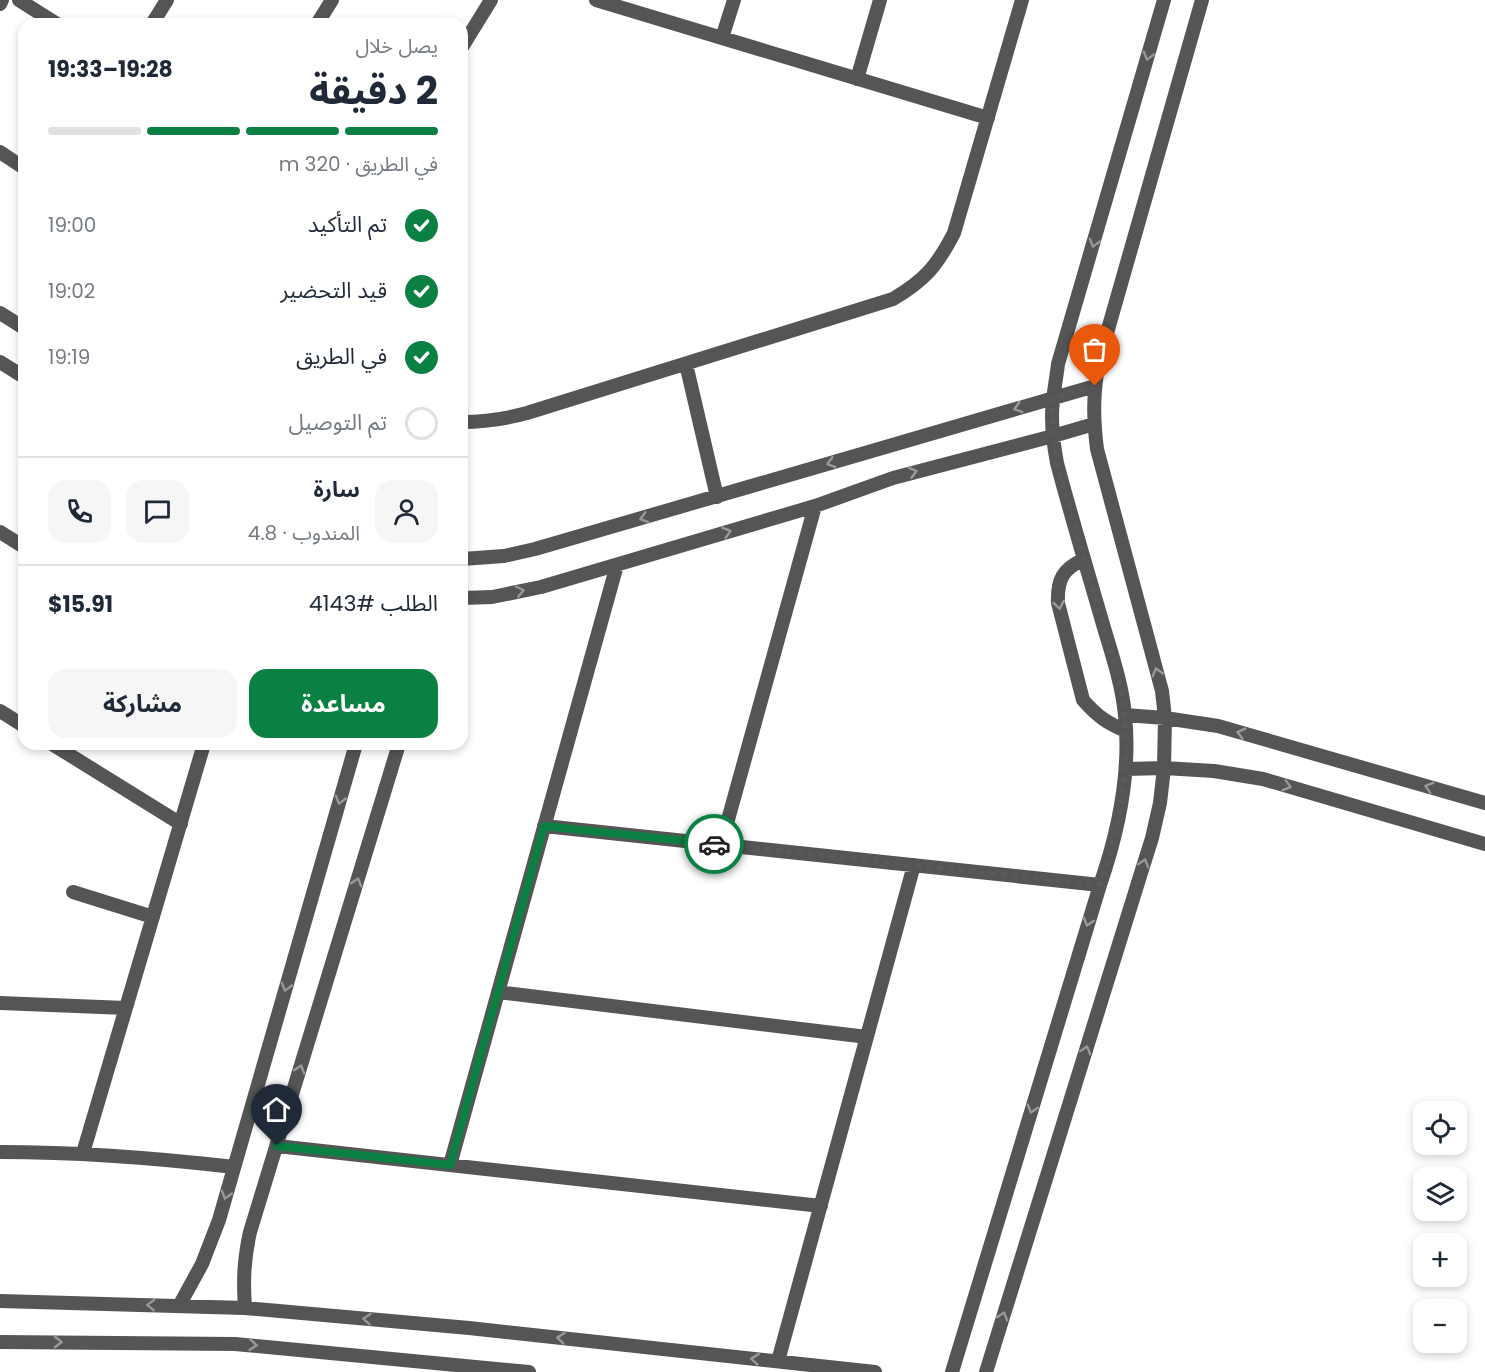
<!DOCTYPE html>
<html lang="ar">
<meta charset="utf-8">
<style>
body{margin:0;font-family:Poppins,"Noto Sans Arabic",sans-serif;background:#f6f6f7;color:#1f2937;direction:rtl;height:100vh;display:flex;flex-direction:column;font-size:22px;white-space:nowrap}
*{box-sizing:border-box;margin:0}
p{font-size:20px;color:#747a83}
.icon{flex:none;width:33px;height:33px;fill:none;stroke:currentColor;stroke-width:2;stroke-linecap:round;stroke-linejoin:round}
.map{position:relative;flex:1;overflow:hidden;direction:ltr}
.side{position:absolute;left:18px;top:18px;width:450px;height:732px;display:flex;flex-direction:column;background:#fff;border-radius:18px;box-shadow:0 3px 9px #0003;direction:rtl}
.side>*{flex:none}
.buttons{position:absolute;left:1413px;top:1101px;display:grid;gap:12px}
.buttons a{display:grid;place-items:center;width:54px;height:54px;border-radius:12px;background:#fff;box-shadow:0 3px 9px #0003;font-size:30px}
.pin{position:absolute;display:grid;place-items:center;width:51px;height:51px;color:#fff;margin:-62px -26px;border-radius:50% 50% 50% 0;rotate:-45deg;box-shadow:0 0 6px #0007}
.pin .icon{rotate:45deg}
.courier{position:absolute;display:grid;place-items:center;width:60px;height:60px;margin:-30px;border:4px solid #0b8043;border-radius:50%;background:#fff;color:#222;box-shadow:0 2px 8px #0007}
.head em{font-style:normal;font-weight:700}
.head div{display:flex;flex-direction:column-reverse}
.head{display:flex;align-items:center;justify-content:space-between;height:102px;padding:0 30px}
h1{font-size:39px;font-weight:700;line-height:45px}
.bar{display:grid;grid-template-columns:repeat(4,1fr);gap:9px 6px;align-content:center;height:72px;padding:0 30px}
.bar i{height:8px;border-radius:4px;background:#e0e1e3}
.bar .active{background:#0b8043}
.bar p{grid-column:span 4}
.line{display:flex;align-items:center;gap:15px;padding:0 30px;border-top:2px solid #e0e1e3}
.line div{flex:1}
.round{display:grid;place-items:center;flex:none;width:63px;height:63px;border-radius:18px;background:#f6f6f7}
ol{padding:0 30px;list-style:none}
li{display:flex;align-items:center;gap:18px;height:66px}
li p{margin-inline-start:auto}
li .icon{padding:6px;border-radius:50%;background:#0b8043;color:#fff;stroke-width:4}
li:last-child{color:#747a83}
li i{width:33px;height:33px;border:3px solid #e0e1e3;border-radius:50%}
.action{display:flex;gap:12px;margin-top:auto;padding:12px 30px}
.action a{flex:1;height:69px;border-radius:18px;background:#0b8043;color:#fff;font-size:24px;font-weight:700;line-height:69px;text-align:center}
.action a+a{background:#f6f6f7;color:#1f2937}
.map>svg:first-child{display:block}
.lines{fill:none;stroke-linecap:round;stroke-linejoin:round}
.minor{stroke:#555;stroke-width:14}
.oneway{stroke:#999}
.done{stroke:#595959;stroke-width:6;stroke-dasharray:0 10.8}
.route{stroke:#0b8043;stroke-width:8}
</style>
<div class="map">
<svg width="1485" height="1372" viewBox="0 0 1485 1372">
<rect width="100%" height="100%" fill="#fff"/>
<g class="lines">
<path class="minor" d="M 19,0 L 57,24
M 596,0 L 988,118
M 0,4 L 2,0
M 152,24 L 167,0
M 317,24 L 332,0
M 722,38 L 734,0
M 462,47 L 491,0
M 857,79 L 880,0
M 0,152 L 24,168
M 0,313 L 24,328
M 0,362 L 24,377
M 686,364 L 717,497
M 462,422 C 485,422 505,419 527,413 L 893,299 C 925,280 937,266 954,233 L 1022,0
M 0,532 L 24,547
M 462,559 L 504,556 L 535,549 L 1095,386
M 1084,559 C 1063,569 1057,579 1058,603 L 1083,700 C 1097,716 1107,723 1126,731
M 462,598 L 492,597 L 541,587 L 815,506 L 893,478 L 1053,436 L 1094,424
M 0,711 L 24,726
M 1125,715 L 1165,718 L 1218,726 L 1485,803
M 52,744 L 181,824
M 1126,769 L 1164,768 L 1214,771 L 1263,779 L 1485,844
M 544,826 L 1100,885
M 721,845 L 815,506
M 73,892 L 153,917
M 498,992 L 867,1037
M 0,1003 L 126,1008
M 277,1146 L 821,1206
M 0,1152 C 79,1152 156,1158 234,1167
M 83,1153 L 204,744
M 450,1165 L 617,565
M 0,1301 L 245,1308 L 469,1328 L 875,1372
M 179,1306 L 202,1264 L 219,1220 L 356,744
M 245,1308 C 243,1280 244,1259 250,1232 L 399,744
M 0,1342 L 235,1344 L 529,1372
M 778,1361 L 914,865
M 952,1372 L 1100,885 C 1119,830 1131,773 1125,715 C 1122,683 1111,652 1102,621 C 1087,569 1071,516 1057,463 C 1054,447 1052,432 1052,416 C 1052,398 1056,382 1058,364 L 1164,0
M 986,1372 L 1141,873 L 1152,838 L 1160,803 L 1164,768 L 1165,718 L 1162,691 L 1097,449 C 1093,417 1093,393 1099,361 L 1202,0"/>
</g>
<defs><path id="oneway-chevron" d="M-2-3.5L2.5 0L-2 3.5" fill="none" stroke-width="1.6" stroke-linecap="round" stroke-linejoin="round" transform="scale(1.5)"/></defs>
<g class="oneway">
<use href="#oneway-chevron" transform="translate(1148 56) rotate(106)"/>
<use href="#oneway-chevron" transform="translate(1094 243) rotate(106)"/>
<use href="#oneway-chevron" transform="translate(1018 408) rotate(164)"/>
<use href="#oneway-chevron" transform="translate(831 463) rotate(164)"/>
<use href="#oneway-chevron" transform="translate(913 472) rotate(-15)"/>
<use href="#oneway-chevron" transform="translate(644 518) rotate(164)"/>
<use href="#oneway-chevron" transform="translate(727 532) rotate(-17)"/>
<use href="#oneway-chevron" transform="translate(520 591) rotate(-12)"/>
<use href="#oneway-chevron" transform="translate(1059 605) rotate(80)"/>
<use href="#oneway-chevron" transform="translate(1157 672) rotate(-105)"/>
<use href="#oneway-chevron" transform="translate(1241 733) rotate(-165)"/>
<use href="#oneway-chevron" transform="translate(1287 786) rotate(16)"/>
<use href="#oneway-chevron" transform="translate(1429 787) rotate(-164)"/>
<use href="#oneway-chevron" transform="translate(340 800) rotate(106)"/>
<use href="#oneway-chevron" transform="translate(1144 863) rotate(-73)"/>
<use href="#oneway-chevron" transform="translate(357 882) rotate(-73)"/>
<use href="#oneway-chevron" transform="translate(1088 922) rotate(107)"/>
<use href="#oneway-chevron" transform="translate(286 987) rotate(106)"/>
<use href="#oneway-chevron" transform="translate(1086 1050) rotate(-73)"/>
<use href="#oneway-chevron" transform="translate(300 1069) rotate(-73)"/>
<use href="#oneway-chevron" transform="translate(1032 1109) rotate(107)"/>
<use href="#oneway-chevron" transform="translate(226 1195) rotate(106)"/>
<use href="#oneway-chevron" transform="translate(151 1305) rotate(-178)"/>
<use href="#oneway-chevron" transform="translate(1003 1316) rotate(-73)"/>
<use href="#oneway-chevron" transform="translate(367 1319) rotate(-175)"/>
<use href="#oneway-chevron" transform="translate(561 1338) rotate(-174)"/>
<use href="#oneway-chevron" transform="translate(58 1342) rotate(1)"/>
<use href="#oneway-chevron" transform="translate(253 1345) rotate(5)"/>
<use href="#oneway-chevron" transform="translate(755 1359) rotate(-174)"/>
</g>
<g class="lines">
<path class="done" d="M 714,844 L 1100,885 C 1123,817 1131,763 1122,691 L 1057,463 C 1054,441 1052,420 1053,398 L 1095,386"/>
<path class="route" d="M 277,1146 L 450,1165 L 544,826 L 714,844"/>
</g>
</svg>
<div class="buttons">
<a><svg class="icon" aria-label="locate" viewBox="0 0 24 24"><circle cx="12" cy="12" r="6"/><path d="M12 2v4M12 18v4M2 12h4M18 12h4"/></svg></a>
<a><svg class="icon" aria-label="layers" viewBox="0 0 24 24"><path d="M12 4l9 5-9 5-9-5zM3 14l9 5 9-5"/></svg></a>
<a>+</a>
<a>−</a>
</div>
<div class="pin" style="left:1095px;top:386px;background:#ea580c"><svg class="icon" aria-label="bag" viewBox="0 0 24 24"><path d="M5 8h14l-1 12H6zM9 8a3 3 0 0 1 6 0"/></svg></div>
<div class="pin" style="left:277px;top:1146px;background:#1f2937"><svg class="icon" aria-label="home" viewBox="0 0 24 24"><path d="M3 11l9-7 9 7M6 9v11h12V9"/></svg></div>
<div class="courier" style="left:714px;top:844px"><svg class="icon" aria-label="car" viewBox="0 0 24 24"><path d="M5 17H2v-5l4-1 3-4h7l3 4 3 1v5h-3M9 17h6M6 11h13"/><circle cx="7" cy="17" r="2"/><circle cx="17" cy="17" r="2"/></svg></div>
<section class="side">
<div class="head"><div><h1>2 دقيقة</h1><p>يصل خلال</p></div><em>19:28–19:33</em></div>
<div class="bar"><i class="active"></i><i class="active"></i><i class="active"></i><i></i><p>في الطريق · 320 m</p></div>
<ol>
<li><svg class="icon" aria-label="check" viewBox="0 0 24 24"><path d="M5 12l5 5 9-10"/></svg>تم التأكيد<p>19:00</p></li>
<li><svg class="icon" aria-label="check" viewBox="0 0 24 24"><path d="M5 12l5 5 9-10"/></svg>قيد التحضير<p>19:02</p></li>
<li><svg class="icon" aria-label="check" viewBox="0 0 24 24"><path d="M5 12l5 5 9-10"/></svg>في الطريق<p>19:19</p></li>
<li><i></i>تم التوصيل</li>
</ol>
<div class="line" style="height:108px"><a class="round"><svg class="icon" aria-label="person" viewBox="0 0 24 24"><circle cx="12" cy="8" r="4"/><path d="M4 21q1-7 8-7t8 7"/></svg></a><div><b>سارة</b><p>المندوب · 4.8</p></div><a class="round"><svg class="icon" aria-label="chat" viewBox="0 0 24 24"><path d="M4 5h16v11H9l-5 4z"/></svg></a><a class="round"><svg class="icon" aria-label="phone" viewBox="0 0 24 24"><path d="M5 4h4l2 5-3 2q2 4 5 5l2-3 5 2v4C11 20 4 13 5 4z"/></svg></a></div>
<div class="line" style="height:78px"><div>الطلب #4143</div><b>$15.91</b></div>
<div class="action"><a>مساعدة</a><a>مشاركة</a></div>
</section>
</div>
